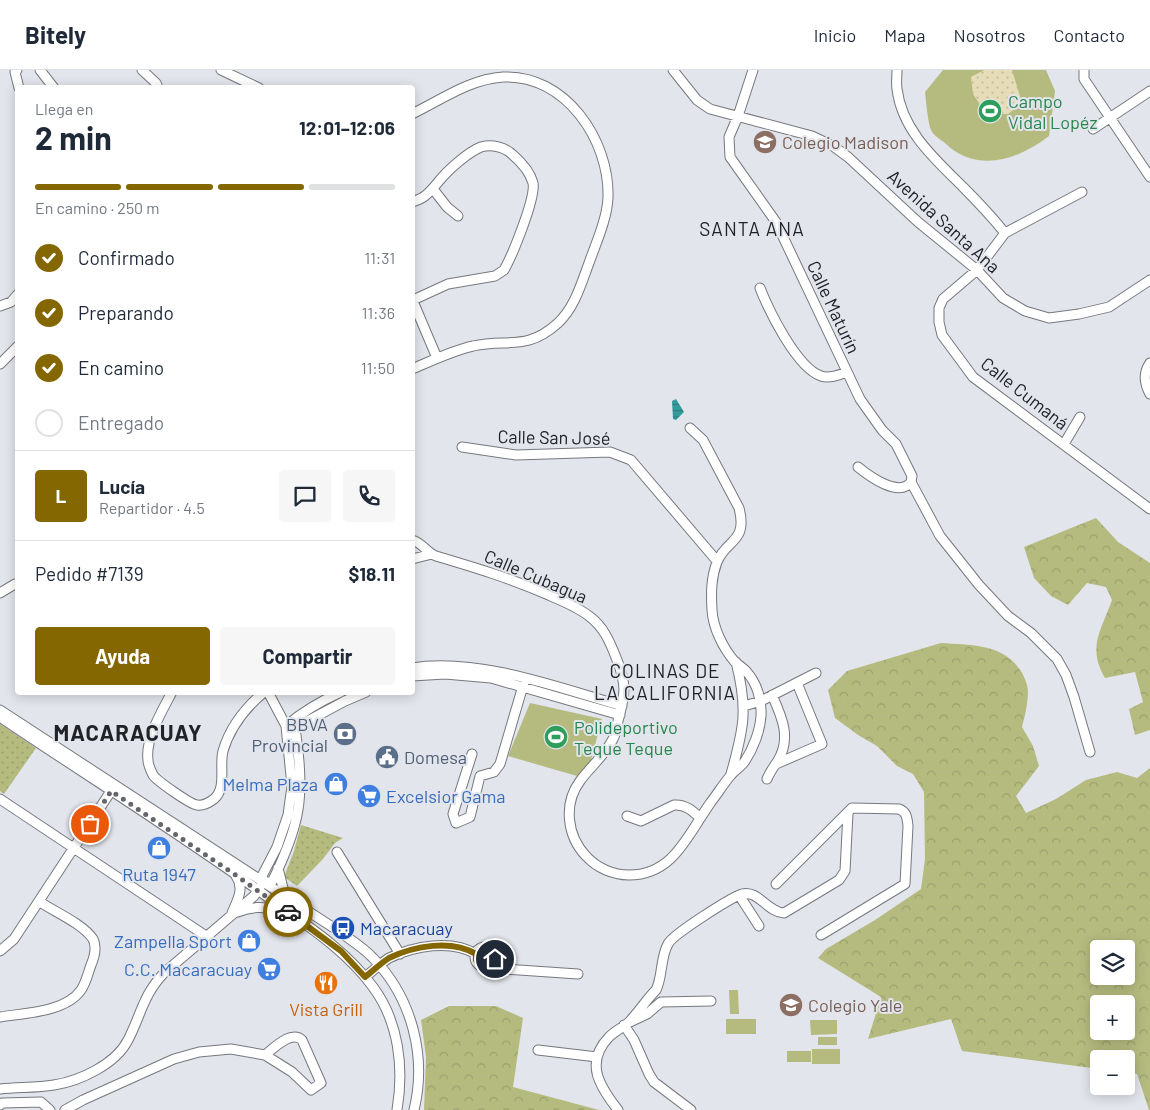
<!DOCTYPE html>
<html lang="es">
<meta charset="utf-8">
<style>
body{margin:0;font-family:Barlow,sans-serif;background:#f6f6f7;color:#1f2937;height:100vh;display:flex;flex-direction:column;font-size:19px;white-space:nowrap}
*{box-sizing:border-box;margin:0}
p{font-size:16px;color:#747a83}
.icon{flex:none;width:28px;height:28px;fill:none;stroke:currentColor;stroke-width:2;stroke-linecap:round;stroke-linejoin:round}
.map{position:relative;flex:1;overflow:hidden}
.drawer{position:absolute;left:15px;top:15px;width:400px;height:610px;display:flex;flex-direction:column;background:#fff;border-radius:5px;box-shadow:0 2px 12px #0003}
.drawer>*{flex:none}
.buttons{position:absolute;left:1090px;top:870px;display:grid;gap:10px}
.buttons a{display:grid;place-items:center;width:45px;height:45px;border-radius:5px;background:#fff;box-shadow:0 2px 12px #0003;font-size:25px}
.pin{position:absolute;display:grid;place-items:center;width:42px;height:42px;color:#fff;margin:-21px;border:2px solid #fff;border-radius:50%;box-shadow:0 1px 5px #0007}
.courier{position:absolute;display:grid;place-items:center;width:50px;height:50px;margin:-25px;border:4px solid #846700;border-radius:50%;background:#fff;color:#222;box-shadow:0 1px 6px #0007}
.summary em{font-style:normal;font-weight:700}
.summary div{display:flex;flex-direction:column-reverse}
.summary{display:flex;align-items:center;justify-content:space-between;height:85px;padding:0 20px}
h1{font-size:32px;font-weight:700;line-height:38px}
.bar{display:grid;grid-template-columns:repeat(4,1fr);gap:8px 5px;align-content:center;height:60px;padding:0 20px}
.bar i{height:6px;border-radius:4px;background:#e0e1e3}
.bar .active{background:#846700}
.bar p{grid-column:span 4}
.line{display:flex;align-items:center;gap:12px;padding:0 20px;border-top:1px solid #e0e1e3}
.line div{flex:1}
.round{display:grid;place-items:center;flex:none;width:52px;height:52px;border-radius:5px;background:#f6f6f7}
ol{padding:0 20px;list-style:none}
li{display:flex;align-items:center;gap:15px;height:55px}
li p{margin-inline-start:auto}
li .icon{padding:5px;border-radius:50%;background:#846700;color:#fff;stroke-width:4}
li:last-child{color:#747a83}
li i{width:28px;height:28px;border:2px solid #e0e1e3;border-radius:50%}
.button{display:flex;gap:10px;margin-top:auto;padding:10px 20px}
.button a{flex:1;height:58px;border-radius:5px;background:#846700;color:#fff;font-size:20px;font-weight:700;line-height:58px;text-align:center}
.button a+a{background:#f6f6f7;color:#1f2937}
header{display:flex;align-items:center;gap:30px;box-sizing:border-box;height:70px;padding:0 25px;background:#fff;border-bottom:1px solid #e0e1e3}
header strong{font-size:24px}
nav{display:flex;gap:28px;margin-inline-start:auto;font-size:18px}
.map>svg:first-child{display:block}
.grass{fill:#b5bb7f}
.forest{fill:url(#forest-crowns);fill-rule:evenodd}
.sand{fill:url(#sand-dots)}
.park{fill:url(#park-dots)}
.water{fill:url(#water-rules)}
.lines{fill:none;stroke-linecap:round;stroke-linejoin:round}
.minor-casing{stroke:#75787d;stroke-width:11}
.minor{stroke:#fff;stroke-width:9}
.done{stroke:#65666b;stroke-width:5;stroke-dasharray:0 9}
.route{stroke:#846700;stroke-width:6}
.labels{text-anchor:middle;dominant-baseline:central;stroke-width:4;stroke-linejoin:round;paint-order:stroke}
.leisure-label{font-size:18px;fill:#27864d;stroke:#e3e5ec;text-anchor:start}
.education-label{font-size:18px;fill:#785e54;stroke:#e3e5ec;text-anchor:start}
.street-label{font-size:18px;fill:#212225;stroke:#e3e5ec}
.service-label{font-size:18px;fill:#4e5e75;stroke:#e3e5ec;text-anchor:end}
.shop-label{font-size:18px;fill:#366cbe;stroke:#e3e5ec;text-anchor:end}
.transit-label{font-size:18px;fill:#164399;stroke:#e3e5ec;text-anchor:start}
.food-label{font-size:18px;fill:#c56008;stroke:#e3e5ec}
.neighbourhood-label{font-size:19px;letter-spacing:1px;fill:#212225;stroke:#e3e5ec}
.district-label{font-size:22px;font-weight:bold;letter-spacing:1px;fill:#212225;stroke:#e3e5ec}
</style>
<header>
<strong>Bitely</strong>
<nav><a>Inicio</a><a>Mapa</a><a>Nosotros</a><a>Contacto</a></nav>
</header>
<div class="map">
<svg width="1150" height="1040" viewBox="0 0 1150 1040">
<defs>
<pattern id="forest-crowns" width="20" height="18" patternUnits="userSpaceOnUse" patternTransform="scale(1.25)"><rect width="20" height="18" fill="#b5bb7f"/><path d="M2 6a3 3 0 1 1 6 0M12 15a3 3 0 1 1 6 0" fill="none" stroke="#9ba06e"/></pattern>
<pattern id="sand-dots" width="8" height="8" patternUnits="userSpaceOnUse" patternTransform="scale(1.25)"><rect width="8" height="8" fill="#e6dcb7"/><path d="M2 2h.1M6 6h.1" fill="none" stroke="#c5bc9d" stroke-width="1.8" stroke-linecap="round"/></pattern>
<pattern id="park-dots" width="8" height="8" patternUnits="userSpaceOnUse" patternTransform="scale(1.25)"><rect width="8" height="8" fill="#b5bb7f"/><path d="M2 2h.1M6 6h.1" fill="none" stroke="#9ba06e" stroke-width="1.8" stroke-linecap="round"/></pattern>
<pattern id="water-rules" width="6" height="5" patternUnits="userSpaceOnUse" patternTransform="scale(1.25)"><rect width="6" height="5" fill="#329b9c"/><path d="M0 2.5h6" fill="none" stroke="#2a7e7f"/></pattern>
</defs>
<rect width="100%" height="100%" fill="#e3e5ec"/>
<path class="grass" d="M 943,0 L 1046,0 L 1055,21 L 1049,66 C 1018,90 977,104 945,73 C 941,70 933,65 931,60 C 928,53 926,31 925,22 Z
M 530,633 L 602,649 L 591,690 L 577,706 L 508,686 Z
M 729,920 L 738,920 L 739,944 L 730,944 Z
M 726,949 L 756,949 L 756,964 L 726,964 Z
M 810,950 L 837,950 L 837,964 L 811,965 Z
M 818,967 L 837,967 L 837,975 L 818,975 Z
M 812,979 L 840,979 L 840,994 L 812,994 Z
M 787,981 L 811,981 L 811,992 L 787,992 Z"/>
<path class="forest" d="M 1096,448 L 1118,472 L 1150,493 L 1150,660 L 1135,665 L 1129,639 L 1143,632 L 1135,602 L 1105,608 C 1087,577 1101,561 1112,530 L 1106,517 L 1087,513 L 1068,535 L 1051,526 L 1034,508 L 1024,477 Z
M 941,573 C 955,574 970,574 983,577 C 1005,581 1021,594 1027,615 C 1030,625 1025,646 1022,657 L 1033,676 L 1039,696 L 1016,726 L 1026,743 L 1056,729 L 1086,710 L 1117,702 L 1137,708 L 1150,698 L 1150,1040 L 1149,1040 L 1137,1004 L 1126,1003 L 1126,989 L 1099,989 L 1099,999 L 962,981 L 951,949 L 868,969 L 881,927 L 818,888 L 826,879 L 875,850 L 921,819 L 925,789 L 924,722 L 913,704 L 897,696 L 877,676 L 858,665 L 835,648 L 828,620 L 847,601 ZM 1099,879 L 1126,879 L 1126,906 L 1099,906 ZM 1099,934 L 1126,934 L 1126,961 L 1099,961 Z
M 449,936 L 496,936 L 523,948 L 513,1017 L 599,1040 L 424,1040 L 426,987 L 421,950 Z"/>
<path class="sand" d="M 984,0 L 1012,0 L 1022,33 L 1008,44 L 992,44 L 981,36 L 973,24 L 971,7 Z"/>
<path class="park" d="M 0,654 L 36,678 L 4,724 L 0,721 Z
M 301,755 L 343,768 L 335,773 L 323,789 L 297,816 L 284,807 L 294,781 Z"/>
<path class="water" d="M 676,329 L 684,342 L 676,350 L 673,349 L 672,331 Z"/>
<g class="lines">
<g class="minor-casing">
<path id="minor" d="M 17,0 L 15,2 L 19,18
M 40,0 L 54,18
M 142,0 L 156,13 L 158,18
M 221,0 L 259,18
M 673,0 L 697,30 L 710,39 L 812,66 L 833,76 L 848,87 L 918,152 L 977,200 L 1003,228 L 1025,241 L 1049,248 L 1079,244 L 1109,237 L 1150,210
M 753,0 L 738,46 L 729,67 L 730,87 L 776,152 L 860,329 L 882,360 L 896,374 L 912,406 L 911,412 L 940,466 L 979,515 L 1008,546 L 1031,563 L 1057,589 L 1066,605 L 1074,627 L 1090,682
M 897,0 C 897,6 896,13 897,19 C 902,61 936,90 963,117 C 978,132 992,147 1005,163
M 1084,0 L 1084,9 L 1150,107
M 412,44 C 441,30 470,9 503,7 C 565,4 610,70 608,128 C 607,149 596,173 589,193 C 581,214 575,237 558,253 C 526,282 507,268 473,276 C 454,280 431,291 412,299
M 1093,59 L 1150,21
M 433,119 L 447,137 L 458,146
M 1082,122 L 1005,163 L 977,200 L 943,229 L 939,238 L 939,252 L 942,265 L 973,307 L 1150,439
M 412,132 C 417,130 422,129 426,125 C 431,121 435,116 439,111 C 448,100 468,82 481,77 C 492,74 505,77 513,85 C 521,92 530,102 533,113 C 536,128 512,186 504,200 L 495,206 L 448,214 L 413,230
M 760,218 C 769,241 797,298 821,306 C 829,309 839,305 847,302
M 412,229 L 437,288
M 0,236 L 11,232 L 18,224
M 1150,293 C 1143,303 1144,313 1150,324
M 0,294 L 18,276
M 1064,374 L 1080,347
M 462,377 L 516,385 L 610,382 L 631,390 L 717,491
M 858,397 C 869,406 899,428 911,412
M 412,470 C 423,473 427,483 436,486 C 473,497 510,508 546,524 C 560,530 576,536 589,546 C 604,557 610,572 617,590 C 627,615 625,625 618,651 C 617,656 616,664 613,669 C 605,685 590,697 580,711 C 563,734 567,766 586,786 C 597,798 613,805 629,805 C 674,805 688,764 711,732 C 718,723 724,713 731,705 C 735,700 741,697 745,691 C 753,679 760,661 761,646 C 762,630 757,613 746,601 C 743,598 739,595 735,592 C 723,578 713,558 712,540 C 711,523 711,508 717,492 C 726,469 748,473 739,438 L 703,370 L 690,358
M 412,489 L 432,484
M 0,523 L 15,514
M 412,598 C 477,587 560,618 622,636
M 412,606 L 445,604 L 491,608 L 620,645
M 172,622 C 162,641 145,669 148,690 C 148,694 151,701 153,705 C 157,711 190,734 197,735 C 203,736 210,732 214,729 C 227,718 219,696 223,681 C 230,657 245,638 264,622
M 744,636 L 761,631 L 816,603
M 0,640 L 340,862 C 351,870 364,878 373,888 C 412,928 427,986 414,1040
M 0,647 C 86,705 174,760 258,820 C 298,850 343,876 373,917 C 399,952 404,998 397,1040
M 286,656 L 302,654 L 345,631 L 366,622
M 286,656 C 302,642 321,631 341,622
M 472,684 L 453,744 L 456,753 L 470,747 L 480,706 L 494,702 L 500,694 L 525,609
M 776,694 L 822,674 L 797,613
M 731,704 C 744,658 748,639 736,592
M 767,709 C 770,702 773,698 777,692 C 792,669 782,647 772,625
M 0,729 L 206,866
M 627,746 L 641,751 L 674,735 C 685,734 693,741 700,748
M 337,782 L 400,884
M 278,798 L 283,818 L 287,827
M 264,812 L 262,806 L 277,777 L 288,745 L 292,716 L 286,656 L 268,622
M 264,812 L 272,812 C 300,755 305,727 296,665 L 286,656
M 776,814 L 852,738 L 899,739 C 907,742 907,748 908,756 L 905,814 L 821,865
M 739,825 L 759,856
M 238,842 C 253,835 268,838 284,840
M 232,843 C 237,831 245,818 236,806
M475 887a10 10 0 1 1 20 0a10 10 0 1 1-20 0Z
M 0,881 L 14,869 L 111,721
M 491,895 L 506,899 L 578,904
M 365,907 C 373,901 381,893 389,888 C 414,876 451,869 476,884
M 0,947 C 25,943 66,942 81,920 C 86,913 88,903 91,895 C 94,888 97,877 93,869 C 83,854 55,842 40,832
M 630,952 L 647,944 L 661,932 L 711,931
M 624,955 L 634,970 L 649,1004 L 654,1012 L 691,1040
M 538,980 L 597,987
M 0,1019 C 18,1017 36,1018 54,1015 C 80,1011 116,994 128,970 C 141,945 143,925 164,903 L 254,826 L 260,817
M 0,1035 L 2,1033 L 41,1032 L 50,1040
M 65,1040 L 83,1030 L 174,989 L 199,982 L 231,979 L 265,985 L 292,1002 L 311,1020 L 321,1013 L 302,970 C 291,960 274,978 265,985
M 618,1040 C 600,1017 584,993 609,967 C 615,961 622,958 628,953 C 638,943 646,930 656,920 C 663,906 660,888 668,874 C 672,865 730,828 742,824 C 759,820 767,842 784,843 L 839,810 L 845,801 L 848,743"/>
</g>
<use href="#minor" class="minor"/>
</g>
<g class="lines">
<path class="done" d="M 90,754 L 111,721 L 234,804 L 288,842"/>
<path class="route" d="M 288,842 L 341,881 L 365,907 C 373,901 381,893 389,888 C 414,876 451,869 476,884 L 476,890 L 482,897 L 489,896 L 495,889"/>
</g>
<defs>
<g id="stadium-disc" transform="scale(1.25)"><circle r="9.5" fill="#2e9e5b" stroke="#e3e5ec"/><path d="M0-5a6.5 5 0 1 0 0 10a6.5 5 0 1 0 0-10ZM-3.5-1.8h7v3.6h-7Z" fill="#fff"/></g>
<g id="school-disc" transform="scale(1.25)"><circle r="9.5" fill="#8d6e63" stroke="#e3e5ec"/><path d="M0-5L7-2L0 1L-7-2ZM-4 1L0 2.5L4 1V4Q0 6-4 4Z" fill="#fff"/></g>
<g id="bank-disc" transform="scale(1.25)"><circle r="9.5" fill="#5c6f8a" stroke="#e3e5ec"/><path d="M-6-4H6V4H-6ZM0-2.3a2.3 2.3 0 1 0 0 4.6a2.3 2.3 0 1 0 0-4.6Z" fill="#fff"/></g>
<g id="civic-disc" transform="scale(1.25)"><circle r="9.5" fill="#5c6f8a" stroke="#e3e5ec"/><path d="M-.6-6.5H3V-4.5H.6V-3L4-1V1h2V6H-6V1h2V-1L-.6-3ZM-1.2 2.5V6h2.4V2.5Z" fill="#fff"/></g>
<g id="shop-disc" transform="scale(1.25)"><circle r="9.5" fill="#3f7fe0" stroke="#e3e5ec"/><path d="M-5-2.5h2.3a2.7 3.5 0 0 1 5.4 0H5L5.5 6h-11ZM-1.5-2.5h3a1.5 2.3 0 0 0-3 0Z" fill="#fff"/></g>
<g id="supermarket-disc" transform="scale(1.25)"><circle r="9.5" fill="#3f7fe0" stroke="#e3e5ec"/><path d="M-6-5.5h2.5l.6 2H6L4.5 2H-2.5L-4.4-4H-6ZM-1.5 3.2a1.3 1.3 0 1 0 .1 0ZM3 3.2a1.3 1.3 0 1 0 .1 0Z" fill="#fff"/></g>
<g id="bus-disc" transform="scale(1.25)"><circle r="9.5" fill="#1a4fb4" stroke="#e3e5ec"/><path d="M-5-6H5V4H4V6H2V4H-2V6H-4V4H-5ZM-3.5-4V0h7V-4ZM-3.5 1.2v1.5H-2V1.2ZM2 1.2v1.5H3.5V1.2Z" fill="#fff"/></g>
<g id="restaurant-disc" transform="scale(1.25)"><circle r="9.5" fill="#e8710a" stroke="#e3e5ec"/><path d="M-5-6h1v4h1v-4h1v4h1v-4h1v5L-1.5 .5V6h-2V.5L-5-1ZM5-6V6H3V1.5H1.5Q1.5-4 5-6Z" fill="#fff"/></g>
</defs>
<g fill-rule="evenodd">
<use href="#stadium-disc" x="990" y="41"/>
<use href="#school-disc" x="765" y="72"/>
<use href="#bank-disc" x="345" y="664"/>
<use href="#stadium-disc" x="556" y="667"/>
<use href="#civic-disc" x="387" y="687"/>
<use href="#shop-disc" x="336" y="714"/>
<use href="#supermarket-disc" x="369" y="726"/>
<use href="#shop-disc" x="159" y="778"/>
<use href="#bus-disc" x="343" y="858"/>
<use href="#shop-disc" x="249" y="871"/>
<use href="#supermarket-disc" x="269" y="899"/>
<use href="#restaurant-disc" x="326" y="913"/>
<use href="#school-disc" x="791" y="935"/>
</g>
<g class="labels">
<g class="leisure-label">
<text x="1008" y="31">Campo<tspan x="1008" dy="21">Vidal Lopéz</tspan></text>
<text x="574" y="657">Polideportivo<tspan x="574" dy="21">Teque Teque</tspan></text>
</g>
<g class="education-label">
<text x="782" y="72">Colegio Madison</text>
<text x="808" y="935">Colegio Yale</text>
</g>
<g class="street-label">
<text transform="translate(944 151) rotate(42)">Avenida Santa Ana</text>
<text transform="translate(834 237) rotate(65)">Calle Maturín</text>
<text transform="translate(1025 323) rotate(38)">Calle Cumaná</text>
<text transform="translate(554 367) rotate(1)">Calle San José</text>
<text transform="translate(536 506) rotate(23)">Calle Cubagua</text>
</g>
<g class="service-label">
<text x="328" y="654">BBVA<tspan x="328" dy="21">Provincial</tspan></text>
<text x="404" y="687" text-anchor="start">Domesa</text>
</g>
<g class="shop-label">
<text x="318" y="714">Melma Plaza</text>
<text x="386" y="726" text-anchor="start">Excelsior Gama</text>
<text x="159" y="804" text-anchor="middle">Ruta 1947</text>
<text x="232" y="871">Zampella Sport</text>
<text x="252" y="899">C.C. Macaracuay</text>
</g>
<g class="transit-label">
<text x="360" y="858">Macaracuay</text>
</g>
<g class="food-label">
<text x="326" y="939">Vista Grill</text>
</g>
<g class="neighbourhood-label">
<text x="752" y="158">SANTA ANA</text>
<text x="665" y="600">COLINAS DE<tspan x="665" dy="22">LA CALIFORNIA</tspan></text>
</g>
<g class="district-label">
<text x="128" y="662">MACARACUAY</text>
</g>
</g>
</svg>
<div class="buttons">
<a><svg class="icon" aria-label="layers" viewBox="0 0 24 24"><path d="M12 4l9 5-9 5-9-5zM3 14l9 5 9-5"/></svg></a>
<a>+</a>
<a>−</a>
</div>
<div class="pin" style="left:90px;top:754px;background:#ea580c"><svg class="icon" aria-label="bag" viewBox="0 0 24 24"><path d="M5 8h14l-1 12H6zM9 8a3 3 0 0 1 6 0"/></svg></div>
<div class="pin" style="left:495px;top:889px;background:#1f2937"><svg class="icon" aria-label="home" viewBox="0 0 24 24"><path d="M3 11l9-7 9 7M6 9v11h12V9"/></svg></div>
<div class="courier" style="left:288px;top:842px"><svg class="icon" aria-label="car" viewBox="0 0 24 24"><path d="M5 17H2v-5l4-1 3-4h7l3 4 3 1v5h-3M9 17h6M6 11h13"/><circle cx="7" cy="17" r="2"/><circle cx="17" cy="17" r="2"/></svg></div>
<section class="drawer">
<div class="summary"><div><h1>2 min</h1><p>Llega en</p></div><em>12:01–12:06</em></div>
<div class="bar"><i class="active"></i><i class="active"></i><i class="active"></i><i></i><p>En camino · 250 m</p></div>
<ol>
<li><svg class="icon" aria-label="check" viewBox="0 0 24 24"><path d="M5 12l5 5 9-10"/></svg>Confirmado<p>11:31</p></li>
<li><svg class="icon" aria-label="check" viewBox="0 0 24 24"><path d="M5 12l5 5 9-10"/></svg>Preparando<p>11:36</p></li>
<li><svg class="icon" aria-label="check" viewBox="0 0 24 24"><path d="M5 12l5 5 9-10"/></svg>En camino<p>11:50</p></li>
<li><i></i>Entregado</li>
</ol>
<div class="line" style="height:90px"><b class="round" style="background:#846700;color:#fff">L</b><div><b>Lucía</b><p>Repartidor · 4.5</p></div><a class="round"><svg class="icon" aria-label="chat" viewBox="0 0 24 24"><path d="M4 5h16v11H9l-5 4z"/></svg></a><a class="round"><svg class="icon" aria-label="phone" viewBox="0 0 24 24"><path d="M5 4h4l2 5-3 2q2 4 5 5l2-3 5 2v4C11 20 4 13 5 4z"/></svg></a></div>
<div class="line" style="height:65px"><div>Pedido #7139</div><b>$18.11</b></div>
<div class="button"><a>Ayuda</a><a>Compartir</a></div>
</section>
</div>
